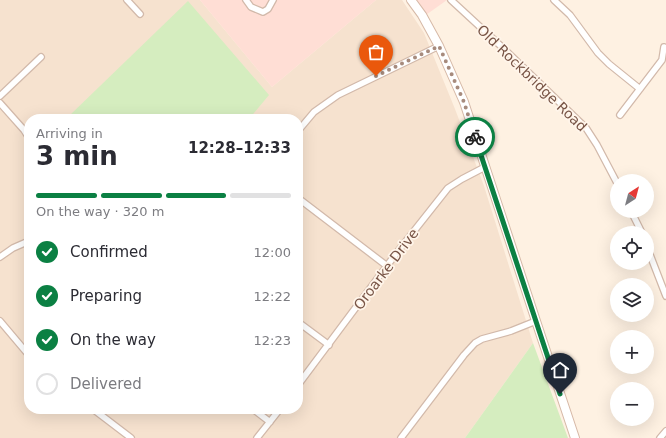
<!DOCTYPE html>
<meta charset="utf-8">
<style>
body{margin:0;font-family:"DejaVu Sans",sans-serif;background:#f7f7f7;color:#2b2b33;height:100vh;display:flex;flex-direction:column;font-size:15px;white-space:nowrap}
*{box-sizing:border-box;margin:0}
p{font-size:13px;color:#7c7c81}
.icon{flex:none;width:22px;height:22px;fill:none;stroke:currentColor;stroke-width:2;stroke-linecap:round;stroke-linejoin:round}
.map{position:relative;flex:1;overflow:hidden}
.sheet{position:absolute;left:24px;top:114px;width:279px;height:300px;display:flex;flex-direction:column;background:#fff;border-radius:16px;box-shadow:0 4px 16px #0002}
.sheet>*{flex:none}
.needle{width:26px;rotate:36deg}
.fabs{position:absolute;left:610px;top:174px;display:grid;gap:8px}
.fabs a{display:grid;place-items:center;width:44px;height:44px;border-radius:50%;background:#fff;box-shadow:0 4px 16px #0002;font-size:20px}
.pin{position:absolute;display:grid;place-items:center;width:34px;height:34px;color:#fff;margin:-41px -17px;border-radius:50% 50% 50% 0;rotate:-45deg;box-shadow:0 0 4px #0007}
.pin .icon{rotate:45deg}
.courier{position:absolute;display:grid;place-items:center;width:40px;height:40px;margin:-20px;border:3px solid #0b8043;border-radius:50%;background:#fff;color:#222;box-shadow:0 1px 5px #0007}
.overview em{font-style:normal;font-weight:800}
.overview div{display:flex;flex-direction:column-reverse}
.overview{display:flex;align-items:center;justify-content:space-between;height:68px;padding:0 12px}
h1{font-size:26px;font-weight:800;line-height:30px}
.bar{display:grid;grid-template-columns:repeat(4,1fr);gap:6px 4px;align-content:center;height:48px;padding:0 12px}
.bar i{height:5px;border-radius:3px;background:#e1e1e2}
.bar .active{background:#0b8043}
.bar p{grid-column:span 4}
ol{padding:0 12px;list-style:none}
li{display:flex;align-items:center;gap:12px;height:44px}
li p{margin-inline-start:auto}
li .icon{padding:4px;border-radius:50%;background:#0b8043;color:#fff;stroke-width:4}
li:last-child{color:#7c7c81}
li i{width:22px;height:22px;border:2px solid #e1e1e2;border-radius:50%}
.map>svg:first-child{display:block}
.residential{fill:#f6e2cf;fill-rule:evenodd}
.commercial{fill:#ffded5}
.green{fill:#d5edbf}
.lines{fill:none;stroke-linecap:round;stroke-linejoin:round}
.street-casing{stroke:#d2b9aa;stroke-width:8}
.secondary-casing{stroke:#d6b9a7;stroke-width:10}
.street{stroke:#fff;stroke-width:5.5}
.secondary{stroke:#fff;stroke-width:8}
.done{stroke:#a78b7d;stroke-width:4;stroke-dasharray:0 7.2}
.route{stroke:#0b8043;stroke-width:5}
.labels{text-anchor:middle;dominant-baseline:central;stroke-width:3.5;stroke-linejoin:round;paint-order:stroke}
.street-label{font-size:14px;fill:#785446;stroke:#fff5ea}
</style>
<div class="map">
<svg width="666" height="438" viewBox="0 0 666 438">
<rect width="100%" height="100%" fill="#fef1e2"/>
<path class="residential" d="M 0,0 L 200,0 L 272,87 L 376,0 L 402,0 L 424,33 L 455,109 L 484,186 L 533,343 L 465,438 L 0,438 ZM 29,119 L 298,119 L 298,409 L 29,409 Z"/>
<path class="commercial" d="M 200,0 L 376,0 L 272,87 Z
M 413,0 L 447,0 L 423,17 Z"/>
<path class="green" d="M 188,1 L 269,95 L 249,119 L 71,119 L 70,115 Z
M 533,343 L 568,438 L 465,438 Z"/>
<g class="lines">
<g class="street-casing">
<path id="street" d="M 127,0 L 140,14
M 246,0 L 251,7 L 263,12 L 268,9 L 273,0
M 451,0 L 503,48 L 586,128 L 597,145 L 617,183
M 554,0 L 570,15 L 598,53 L 609,64 L 640,89
M 0,96 L 41,57
M 0,103 L 24,130 L 29,138
M 620,115 L 662,60 L 664,47
M 298,131 L 314,112 L 338,95 L 439,46
M 298,198 L 387,266
M 631,211 L 642,233
M 647,247 L 666,296
M 0,257 L 13,248 L 29,241
M 0,321 L 27,353
M 298,322 L 329,345
M 298,385 L 395,255 L 448,188 L 462,179 L 485,167
M 93,409 L 131,438
M 253,409 L 270,422
M 257,438 L 280,409
M 401,438 L 464,355 L 475,343 L 482,339 L 511,331 L 536,321
M 660,438 L 666,431"/>
</g>
<g class="secondary-casing">
<path id="secondary" d="M 411,0 L 422,15 L 439,46 L 464,102 L 536,321 L 575,438"/>
</g>
<use href="#street" class="street"/>
<use href="#secondary" class="secondary"/>
</g>
<g class="lines">
<path class="done" d="M 376,76 L 439,46 L 464,102 L 475,137"/>
<path class="route" d="M 475,137 L 560,394"/>
</g>
<g class="labels">
<g class="street-label">
<text transform="translate(532 78) rotate(44)">Old Rockbridge Road</text>
<text transform="translate(386 269) rotate(-53)">Oroarke Drive</text>
</g>
</g>
</svg>
<div class="fabs">
<a><svg class="needle" viewBox="-14 -14 28 28"><path d="M0-13l5 13h-10z" fill="#e53935"/><path d="M0 13l5-13h-10z" fill="#7c7c81"/></svg></a>
<a><svg class="icon" aria-label="locate" viewBox="0 0 24 24"><circle cx="12" cy="12" r="6"/><path d="M12 2v4M12 18v4M2 12h4M18 12h4"/></svg></a>
<a><svg class="icon" aria-label="layers" viewBox="0 0 24 24"><path d="M12 4l9 5-9 5-9-5zM3 14l9 5 9-5"/></svg></a>
<a>+</a>
<a>−</a>
</div>
<div class="pin" style="left:376px;top:76px;background:#ea580c"><svg class="icon" aria-label="bag" viewBox="0 0 24 24"><path d="M5 8h14l-1 12H6zM9 8a3 3 0 0 1 6 0"/></svg></div>
<div class="pin" style="left:560px;top:394px;background:#1f2937"><svg class="icon" aria-label="home" viewBox="0 0 24 24"><path d="M3 11l9-7 9 7M6 9v11h12V9"/></svg></div>
<div class="courier" style="left:475px;top:137px"><svg class="icon" aria-label="bike" viewBox="0 0 24 24"><circle cx="6" cy="16" r="4"/><circle cx="18" cy="16" r="4"/><path d="M6 16l4-8h5l3 8M10 8l3 8H6M13 5h3"/></svg></div>
<section class="sheet">
<div class="overview"><div><h1>3 min</h1><p>Arriving in</p></div><em>12:28–12:33</em></div>
<div class="bar"><i class="active"></i><i class="active"></i><i class="active"></i><i></i><p>On the way · 320 m</p></div>
<ol>
<li><svg class="icon" aria-label="check" viewBox="0 0 24 24"><path d="M5 12l5 5 9-10"/></svg>Confirmed<p>12:00</p></li>
<li><svg class="icon" aria-label="check" viewBox="0 0 24 24"><path d="M5 12l5 5 9-10"/></svg>Preparing<p>12:22</p></li>
<li><svg class="icon" aria-label="check" viewBox="0 0 24 24"><path d="M5 12l5 5 9-10"/></svg>On the way<p>12:23</p></li>
<li><i></i>Delivered</li>
</ol>
</section>
</div>
